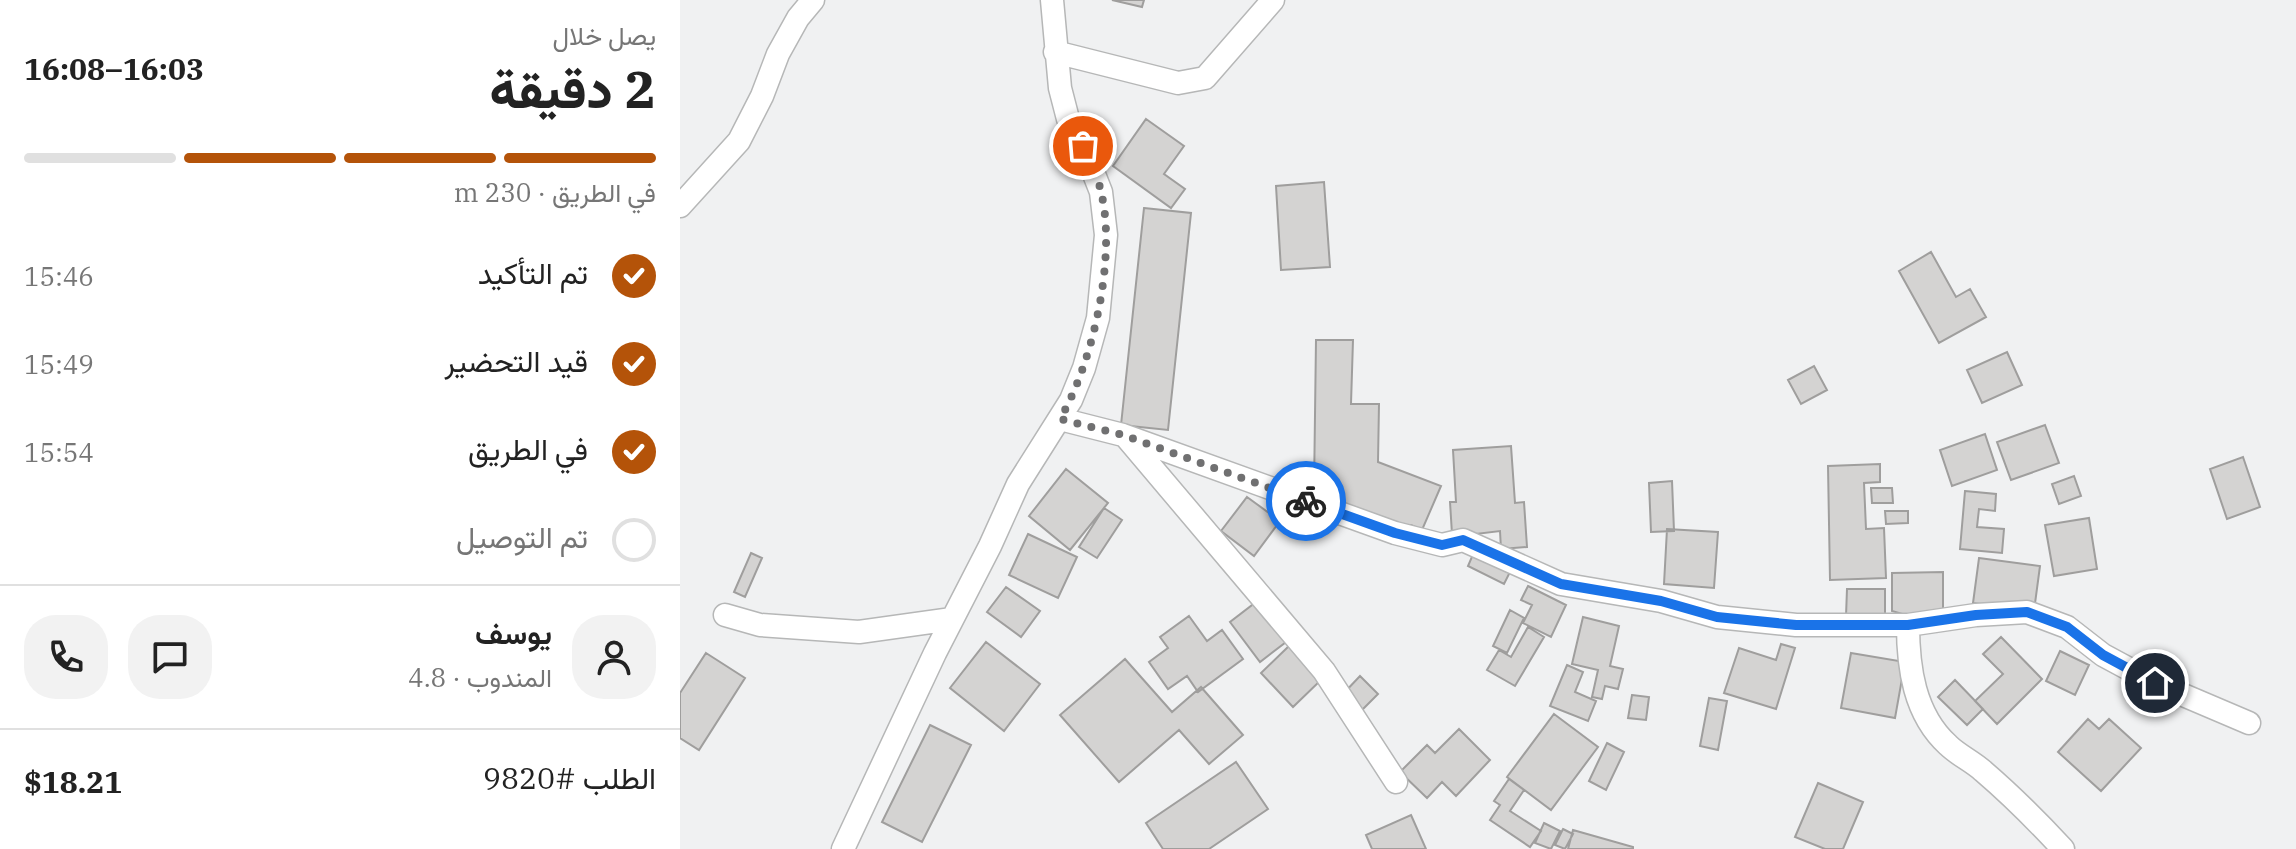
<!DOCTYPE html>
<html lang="ar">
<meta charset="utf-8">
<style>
body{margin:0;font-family:"IBM Plex Serif",Vazirmatn,serif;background:#f2f2f2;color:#222;direction:rtl;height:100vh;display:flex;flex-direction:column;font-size:30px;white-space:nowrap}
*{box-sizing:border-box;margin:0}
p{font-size:26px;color:#767676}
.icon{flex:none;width:44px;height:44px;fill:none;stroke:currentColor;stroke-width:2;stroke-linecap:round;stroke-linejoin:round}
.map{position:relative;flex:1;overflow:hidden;direction:ltr}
.drawer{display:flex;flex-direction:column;background:#fff;width:680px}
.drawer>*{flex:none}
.pin{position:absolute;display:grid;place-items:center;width:68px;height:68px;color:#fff;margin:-34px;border:4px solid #fff;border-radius:50%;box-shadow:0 2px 8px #0007}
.courier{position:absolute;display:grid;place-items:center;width:80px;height:80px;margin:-40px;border:6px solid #1a73e8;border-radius:50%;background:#fff;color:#222;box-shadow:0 2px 10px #0007}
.overview em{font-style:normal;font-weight:800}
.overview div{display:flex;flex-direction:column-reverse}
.overview{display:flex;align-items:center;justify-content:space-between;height:136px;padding:0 24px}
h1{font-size:52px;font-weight:800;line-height:60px}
.bar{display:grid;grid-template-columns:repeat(4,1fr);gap:12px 8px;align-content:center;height:96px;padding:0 24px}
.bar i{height:10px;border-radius:6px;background:#e0e0e0}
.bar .current{background:#b45309}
.bar p{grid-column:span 4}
.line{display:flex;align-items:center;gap:20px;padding:0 24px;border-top:2px solid #e0e0e0}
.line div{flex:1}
.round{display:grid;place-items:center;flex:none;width:84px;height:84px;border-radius:32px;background:#f2f2f2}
ol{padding:0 24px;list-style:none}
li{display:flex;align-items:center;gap:24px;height:88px}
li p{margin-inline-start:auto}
li .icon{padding:8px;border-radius:50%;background:#b45309;color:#fff;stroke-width:4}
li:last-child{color:#767676}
li i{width:44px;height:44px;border:4px solid #e0e0e0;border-radius:50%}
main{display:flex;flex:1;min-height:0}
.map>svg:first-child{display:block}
.building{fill:#d4d3d2;stroke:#9f9e9d;stroke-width:2}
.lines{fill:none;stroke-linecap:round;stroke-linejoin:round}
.minor-casing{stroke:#b6b7b7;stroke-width:25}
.minor{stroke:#fff;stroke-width:22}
.done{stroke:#707071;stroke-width:8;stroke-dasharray:0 14.4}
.route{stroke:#1a73e8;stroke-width:10}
</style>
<main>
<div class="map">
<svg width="1616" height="849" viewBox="0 0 1616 849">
<rect width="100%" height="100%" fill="#f0f1f2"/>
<path class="building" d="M 432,0 L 464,0 L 462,7 Z
M 466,119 L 504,146 L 484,174 L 505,189 L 491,208 L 433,166 Z
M 644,182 L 650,267 L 601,270 L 596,186 Z
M 464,208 L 511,213 L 488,430 L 441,425 Z
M 1251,252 L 1276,297 L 1290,289 L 1306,317 L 1259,343 L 1219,271 Z
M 636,340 L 673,340 L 671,404 L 699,404 L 698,462 L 761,486 L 742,530 L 731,525 L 715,525 L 634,490 Z
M 1327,352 L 1342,385 L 1302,403 L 1287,370 Z
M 1134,366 L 1147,390 L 1121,404 L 1108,380 Z
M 1365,425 L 1379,463 L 1331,480 L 1317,442 Z
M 1305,434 L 1317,470 L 1272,486 L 1260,450 Z
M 831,446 L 835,503 L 844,502 L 847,547 L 821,549 L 820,531 L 779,536 L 772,534 L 770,502 L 776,502 L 773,450 Z
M 1563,457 L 1580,507 L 1547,519 L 1530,469 Z
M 1200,464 L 1200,482 L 1184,483 L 1186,529 L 1204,528 L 1206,578 L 1150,580 L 1148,466 Z
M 386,469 L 428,503 L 390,550 L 349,516 Z
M 1394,476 L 1401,496 L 1379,504 L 1372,484 Z
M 992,481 L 994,531 L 971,532 L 969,483 Z
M 1191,488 L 1212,488 L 1213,503 L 1192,503 Z
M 1285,491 L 1316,494 L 1315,511 L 1299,509 L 1297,527 L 1324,529 L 1322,553 L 1280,549 Z
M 567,497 L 600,521 L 574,556 L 541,531 Z
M 424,508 L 442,520 L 417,558 L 399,547 Z
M 1205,511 L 1228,511 L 1228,523 L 1206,524 Z
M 1409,518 L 1417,569 L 1374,576 L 1365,525 Z
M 987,529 L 1038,532 L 1034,588 L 984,584 Z
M 348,534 L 397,557 L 378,598 L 329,575 Z
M 794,552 L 831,570 L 824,584 L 788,566 Z
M 71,553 L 82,558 L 65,597 L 54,592 Z
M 1299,558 L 1360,566 L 1354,611 L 1293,603 Z
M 1263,572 L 1263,611 L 1236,618 L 1212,611 L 1212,573 Z
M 848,586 L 886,605 L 871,637 L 843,623 L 852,605 L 841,600 Z
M 326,587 L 360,611 L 341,637 L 307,612 Z
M 1167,589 L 1205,589 L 1205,616 L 1166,616 Z
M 580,599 L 610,639 L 580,662 L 550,622 Z
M 830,610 L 844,618 L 827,653 L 813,646 Z
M 509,616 L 527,641 L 542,630 L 563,659 L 518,692 L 507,676 L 488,689 L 469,662 L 488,648 L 480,637 Z
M 903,617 L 939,626 L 930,666 L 943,669 L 938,689 L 925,686 L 922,699 L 912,697 L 918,670 L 892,664 Z
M 848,627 L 864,637 L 835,686 L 807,670 L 819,650 L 831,657 Z
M 1321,637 L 1362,679 L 1317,724 L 1295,701 L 1323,674 L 1303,654 Z
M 306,642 L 360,684 L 324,731 L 270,688 Z
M 1101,644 L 1115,648 L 1096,709 L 1044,693 L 1059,648 L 1096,660 Z
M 610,645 L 642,679 L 613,707 L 581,673 Z
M 1380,651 L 1409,665 L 1395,695 L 1366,681 Z
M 26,653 L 65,678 L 19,750 L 0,738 L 0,693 Z
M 1171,653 L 1225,662 L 1215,718 L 1161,708 Z
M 445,659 L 492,712 L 521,687 L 563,735 L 529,764 L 499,730 L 439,782 L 380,715 Z
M 887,665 L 903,672 L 895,692 L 916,701 L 908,721 L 870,706 Z
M 680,676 L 698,694 L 680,712 L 662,695 Z
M 1275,680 L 1303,709 L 1287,725 L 1258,697 Z
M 952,695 L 969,697 L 966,720 L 948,718 Z
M 1029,698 L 1047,701 L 1038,750 L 1020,746 Z
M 874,714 L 918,747 L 871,810 L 827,777 Z
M 1408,719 L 1419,729 L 1429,719 L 1461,748 L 1421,791 L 1378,752 Z
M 250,725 L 291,745 L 242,842 L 202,822 Z
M 779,729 L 810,760 L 776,796 L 762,782 L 747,798 L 720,772 L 747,745 L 755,753 Z
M 927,743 L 944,752 L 926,790 L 909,781 Z
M 556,762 L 588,809 L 529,849 L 483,849 L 466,823 Z
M 829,779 L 844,790 L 830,811 L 861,831 L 850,847 L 810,820 L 820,805 L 814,801 Z
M 1138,783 L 1183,802 L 1163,849 L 1145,849 L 1115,837 Z
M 731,815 L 746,849 L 692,849 L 686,835 Z
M 864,823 L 880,831 L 871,849 L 855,843 Z
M 883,829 L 893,834 L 885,849 L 875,845 Z
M 893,830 L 953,847 L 953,849 L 888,849 Z"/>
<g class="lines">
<g class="minor-casing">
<path id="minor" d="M 375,52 L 498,83 L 525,78 L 593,0
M 0,206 L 59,141 L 82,96 L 98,54 L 118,18 L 133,0
M 380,419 L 443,435 L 715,533 L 762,545 L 783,540 L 881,584 L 981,601 L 1037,617 L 1116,625 L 1228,625 C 1228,667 1234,714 1268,745 C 1278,755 1292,761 1303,771 C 1331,795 1358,822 1383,849
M 446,437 L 644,671 L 716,782
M 45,615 L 80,625 L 179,632 L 272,619
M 1228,625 L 1296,615 L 1347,612 L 1387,627 L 1423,655 L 1475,683 L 1569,723
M 163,849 L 255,653 L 310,546 L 338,484 L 391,400 L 404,368 L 418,318 L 426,235 L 421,192 L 403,146 L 388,119 L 380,88 L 372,0"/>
</g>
<use href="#minor" class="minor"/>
</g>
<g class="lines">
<path class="done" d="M 403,146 C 409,161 418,176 421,192 C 437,256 413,363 380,419 L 443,435 L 626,501"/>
<path class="route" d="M 626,501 L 715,533 L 762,545 L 783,540 L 881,584 L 981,601 L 1037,617 L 1116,625 L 1228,625 L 1296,615 L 1347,612 L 1387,627 L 1423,655 L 1475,683"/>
</g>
</svg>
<div class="pin" style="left:403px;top:146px;background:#ea580c"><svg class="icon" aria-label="bag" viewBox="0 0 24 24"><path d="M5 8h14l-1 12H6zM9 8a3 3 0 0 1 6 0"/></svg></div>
<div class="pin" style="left:1475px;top:683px;background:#1f2937"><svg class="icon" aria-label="home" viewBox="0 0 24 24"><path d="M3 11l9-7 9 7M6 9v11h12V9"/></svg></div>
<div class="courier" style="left:626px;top:501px"><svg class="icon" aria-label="bike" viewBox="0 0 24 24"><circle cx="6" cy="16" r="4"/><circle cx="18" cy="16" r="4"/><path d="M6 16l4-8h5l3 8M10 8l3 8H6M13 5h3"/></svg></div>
</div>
<section class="drawer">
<div class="overview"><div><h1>2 دقيقة</h1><p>يصل خلال</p></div><em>16:03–16:08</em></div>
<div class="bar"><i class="current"></i><i class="current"></i><i class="current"></i><i></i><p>في الطريق · 230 m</p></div>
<ol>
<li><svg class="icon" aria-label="check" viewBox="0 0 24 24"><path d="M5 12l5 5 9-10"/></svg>تم التأكيد<p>15:46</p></li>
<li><svg class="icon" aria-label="check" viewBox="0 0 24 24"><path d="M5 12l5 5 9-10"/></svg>قيد التحضير<p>15:49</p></li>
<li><svg class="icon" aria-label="check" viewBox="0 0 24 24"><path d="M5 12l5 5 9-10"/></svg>في الطريق<p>15:54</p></li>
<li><i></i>تم التوصيل</li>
</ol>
<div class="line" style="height:144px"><a class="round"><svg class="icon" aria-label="person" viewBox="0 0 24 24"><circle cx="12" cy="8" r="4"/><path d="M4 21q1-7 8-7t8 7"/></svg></a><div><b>يوسف</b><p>المندوب · 4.8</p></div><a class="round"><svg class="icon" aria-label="chat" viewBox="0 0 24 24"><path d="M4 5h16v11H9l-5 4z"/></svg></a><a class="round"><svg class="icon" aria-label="phone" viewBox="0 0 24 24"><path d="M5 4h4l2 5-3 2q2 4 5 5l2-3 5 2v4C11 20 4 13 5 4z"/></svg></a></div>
<div class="line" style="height:104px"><div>الطلب #9820</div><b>$18.21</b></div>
</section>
</main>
